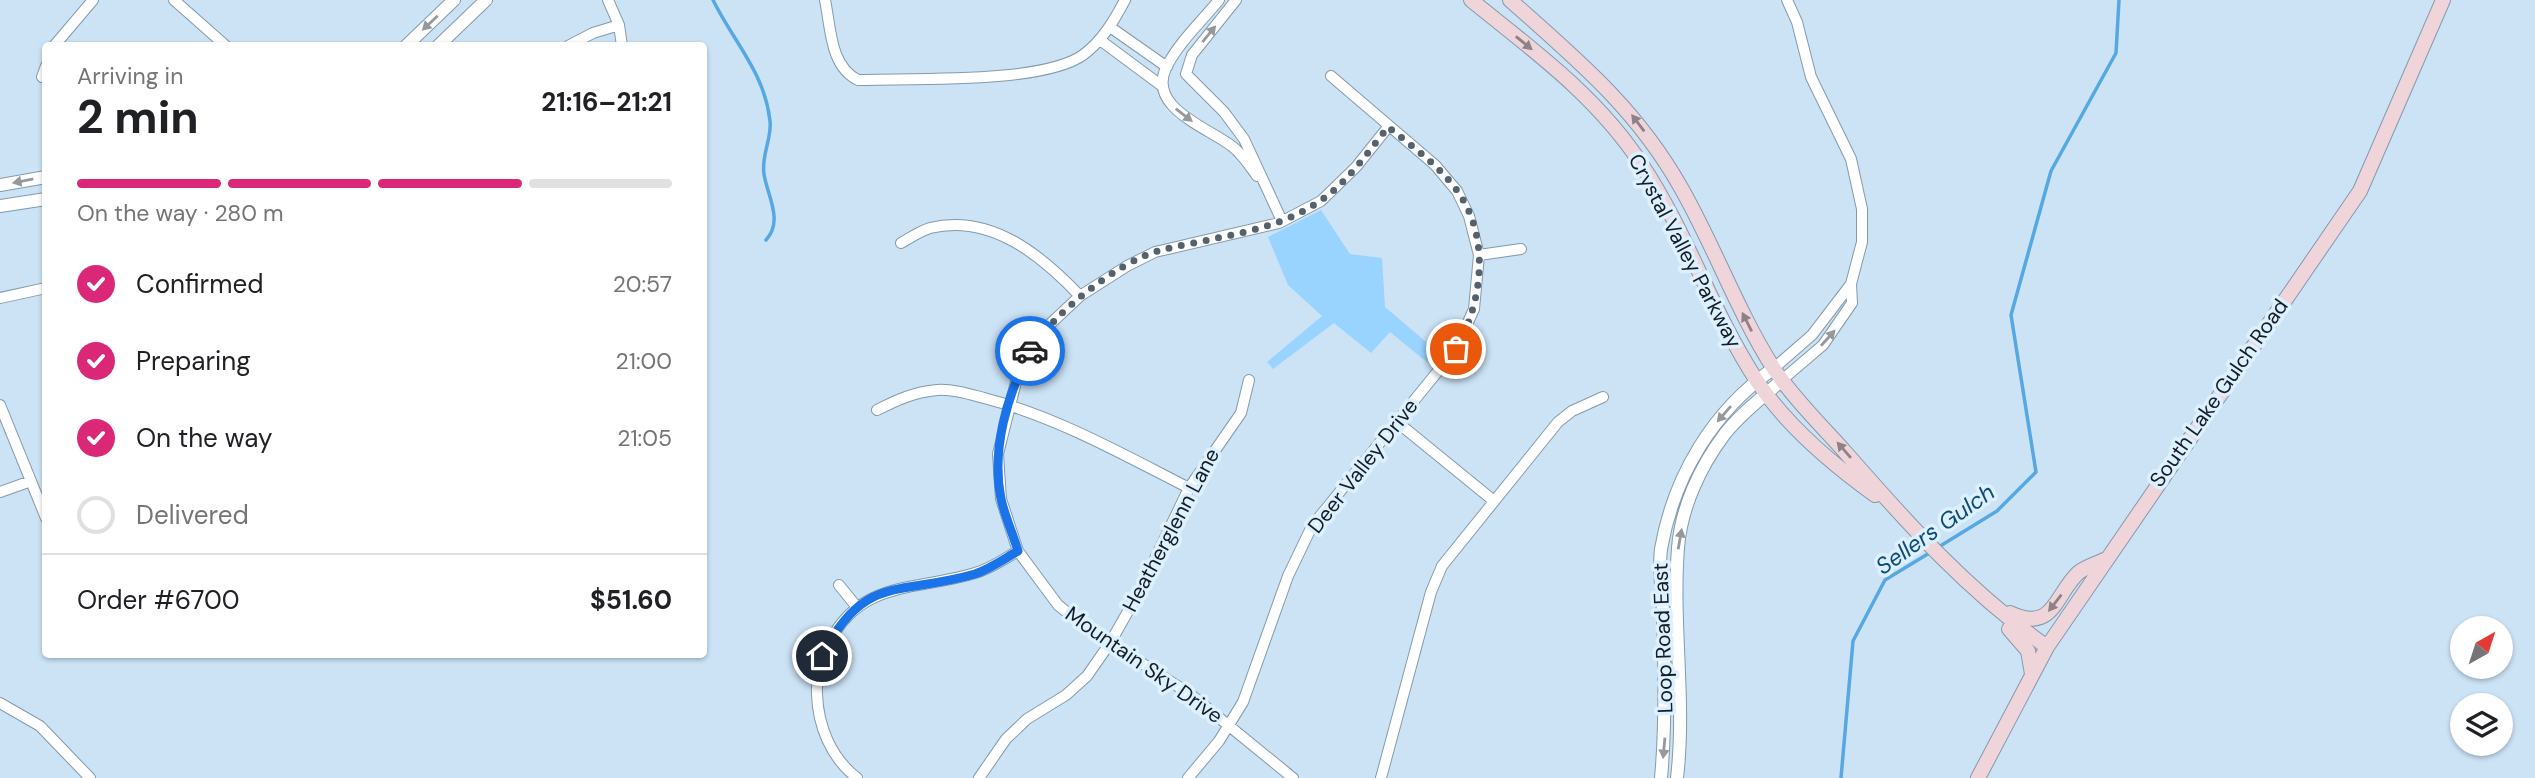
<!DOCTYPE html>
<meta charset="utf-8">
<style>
body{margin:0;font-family:"DM Sans",sans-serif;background:#f6f6f6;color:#202124;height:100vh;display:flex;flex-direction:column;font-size:26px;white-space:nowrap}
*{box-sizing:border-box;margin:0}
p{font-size:23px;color:#757577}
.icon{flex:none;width:38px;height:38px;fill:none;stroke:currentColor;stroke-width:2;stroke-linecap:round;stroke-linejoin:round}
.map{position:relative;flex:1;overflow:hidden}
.sheet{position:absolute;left:42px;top:42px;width:665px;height:616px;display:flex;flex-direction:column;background:#fff;border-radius:7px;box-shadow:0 2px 5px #0004}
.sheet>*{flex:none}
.needle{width:46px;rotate:39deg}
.tools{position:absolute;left:2450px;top:616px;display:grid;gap:14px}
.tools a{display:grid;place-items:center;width:63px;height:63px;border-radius:50%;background:#fff;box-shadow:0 2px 5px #0004;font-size:35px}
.pin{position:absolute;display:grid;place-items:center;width:60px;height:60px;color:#fff;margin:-30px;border:4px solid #fff;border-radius:50%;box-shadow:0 2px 7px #0007}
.courier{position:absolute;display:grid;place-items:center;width:70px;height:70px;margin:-35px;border:5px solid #1a73e8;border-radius:50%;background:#fff;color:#222;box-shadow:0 2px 9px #0007}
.headline em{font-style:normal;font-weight:700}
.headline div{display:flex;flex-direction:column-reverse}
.headline{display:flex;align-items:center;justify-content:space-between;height:119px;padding:0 35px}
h1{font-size:46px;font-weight:700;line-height:52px}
.bar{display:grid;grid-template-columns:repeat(4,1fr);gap:10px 7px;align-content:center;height:84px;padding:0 35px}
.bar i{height:9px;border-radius:5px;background:#e0e0e0}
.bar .on{background:#db2777}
.bar p{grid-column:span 4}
.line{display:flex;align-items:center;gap:18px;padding:0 35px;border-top:2px solid #e0e0e0}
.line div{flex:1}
ol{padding:0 35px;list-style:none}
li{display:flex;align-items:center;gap:21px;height:77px}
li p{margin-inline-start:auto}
li .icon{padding:7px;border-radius:50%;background:#db2777;color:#fff;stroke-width:4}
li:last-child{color:#757577}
li i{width:38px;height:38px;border:4px solid #e0e0e0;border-radius:50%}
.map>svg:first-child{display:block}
.green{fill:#99d3ff}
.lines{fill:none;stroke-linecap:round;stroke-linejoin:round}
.stream{stroke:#56a8e2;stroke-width:3.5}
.minor-casing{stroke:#849aab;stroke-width:12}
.tertiary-casing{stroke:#849aab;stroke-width:14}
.secondary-casing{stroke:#849aab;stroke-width:16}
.minor{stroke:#fff;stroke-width:10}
.tertiary{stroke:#fff;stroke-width:12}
.secondary{stroke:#efd4da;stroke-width:14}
.oneway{fill:#96999c}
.oneway2{fill:#8d8288}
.done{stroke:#55626e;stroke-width:7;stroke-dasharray:0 12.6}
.route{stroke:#1a73e8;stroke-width:9}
.labels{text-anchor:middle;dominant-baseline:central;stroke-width:7;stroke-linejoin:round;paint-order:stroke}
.street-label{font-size:21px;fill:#151d24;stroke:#ddf0ff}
.water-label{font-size:23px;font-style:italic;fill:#0e4e75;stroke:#ddf0ff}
</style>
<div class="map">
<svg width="2535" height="778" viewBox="0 0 2535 778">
<rect width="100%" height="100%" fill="#cce3f6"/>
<path class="green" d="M 1321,210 L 1350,254 L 1382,258 L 1385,307 L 1438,352 L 1428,363 L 1390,332 L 1371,353 L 1334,323 L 1273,369 L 1267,362 L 1322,316 L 1288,285 L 1268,237 Z"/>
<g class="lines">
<path class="stream" d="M 713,0 C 733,41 765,73 770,121 C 772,139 761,155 764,174 C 767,195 784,221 766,240
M 1937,548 L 1997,511 L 2036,472 L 2011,315 L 2051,171 L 2116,53 L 2119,0
M 1841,778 L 1853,641 L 1885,580 L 1931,552"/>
<g class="minor-casing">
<path id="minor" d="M 174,0 L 226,46
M 608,0 L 619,25 L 622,46
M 825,0 C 831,29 830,66 858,80 C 911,78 1042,84 1083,55 C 1102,41 1114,21 1125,0
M 1219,0 C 1202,21 1178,43 1166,68 C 1147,108 1209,128 1233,147 C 1243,155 1249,165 1257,176
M 1236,0 L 1192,55 L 1186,74 L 1224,112 L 1244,139 L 1282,221
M 1110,27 L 1167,67
M 1100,40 L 1162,86
M 54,46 L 93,0
M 568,46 L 593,33 L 619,25
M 42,77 L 46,66
M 901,243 C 910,238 920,231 930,228 C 991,213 1042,256 1080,296
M 1479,255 L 1521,249
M 0,298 L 46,288
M 1774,368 L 1812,335 L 1851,284
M 1782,380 L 1823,345 L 1852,303 L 1851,284 L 1862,242 L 1862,209 L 1851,159 L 1811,77 L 1797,22 L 1787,0
M 0,405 L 46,518
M 877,410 C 897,400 914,392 937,390 C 953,389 969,394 984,398 C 1057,417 1122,454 1189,488
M 1397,422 L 1494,501
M 0,492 L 31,481
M 839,585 L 856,606
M 0,703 L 40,726 L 90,778
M 857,778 C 831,758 818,726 817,694 C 816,676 821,659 829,643 C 861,579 917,591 975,573 C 990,569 1004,559 1018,551
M 979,778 L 1006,739 L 1027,719 L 1066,695 L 1087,676 L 1110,643 L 1139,592 L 1189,488 L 1241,413 L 1249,380
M 1188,778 L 1219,741 L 1243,702 L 1288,576 L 1312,526 L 1456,349 L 1474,309 L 1479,255 L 1469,216 L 1457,191 L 1435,165 L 1331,76
M 1293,778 L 1190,694 L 1085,627 L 1058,605 L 1018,551 L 1001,499 L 998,454 L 1018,374 L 1048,326 L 1080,296 L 1127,266 L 1155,252 L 1279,223 L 1321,201 L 1356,167 L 1388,127
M 1381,778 L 1431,592 L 1442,566 L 1558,422 L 1572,411 L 1603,397"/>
</g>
<g class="tertiary-casing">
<path id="tertiary" d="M 406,46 L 454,0
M 438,46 L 486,0
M 0,185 L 46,177
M 0,206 L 46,199
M 1661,778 C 1666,724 1665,672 1663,618 C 1663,596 1658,570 1661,549 C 1674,475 1713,411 1774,368
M 1677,778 C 1686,701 1672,625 1678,548 C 1681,508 1700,467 1724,435 C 1740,414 1762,398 1782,380"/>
</g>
<g class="secondary-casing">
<path id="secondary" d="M 1471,0 C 1533,50 1598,97 1642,165 C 1687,233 1712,312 1757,381 C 1786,425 1832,464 1875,495
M 1510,0 C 1576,59 1635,107 1680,186 C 1714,245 1737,311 1774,369 C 1794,399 1822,426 1846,453 C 1909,525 1968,591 2047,647
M 2010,613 C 2054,633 2054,596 2078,573 C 2085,567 2096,564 2104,560
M 2009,629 L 2028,651 L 2032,674
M 1978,778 L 2047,647 L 2360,191 L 2443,0"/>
</g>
<use href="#minor" class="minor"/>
<use href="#tertiary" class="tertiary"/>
<use href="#secondary" class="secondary"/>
</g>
<defs><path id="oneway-solid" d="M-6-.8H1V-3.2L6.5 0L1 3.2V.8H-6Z" transform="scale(1.75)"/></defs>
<g class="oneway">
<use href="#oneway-solid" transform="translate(430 23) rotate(137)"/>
<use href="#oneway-solid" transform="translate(1209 34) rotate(-51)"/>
<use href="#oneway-solid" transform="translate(1184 115) rotate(38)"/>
<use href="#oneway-solid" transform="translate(23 181) rotate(169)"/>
<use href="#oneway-solid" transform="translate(1828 338) rotate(-48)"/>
<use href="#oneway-solid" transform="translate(1724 414) rotate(131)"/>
<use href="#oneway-solid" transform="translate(1680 539) rotate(-80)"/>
<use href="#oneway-solid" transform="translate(1664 748) rotate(95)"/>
</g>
<g class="oneway2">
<use href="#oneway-solid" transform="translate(1524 43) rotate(39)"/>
<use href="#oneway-solid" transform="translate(1638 123) rotate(-127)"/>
<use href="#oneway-solid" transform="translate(1747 322) rotate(-117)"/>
<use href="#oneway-solid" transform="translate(1844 450) rotate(-131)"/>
<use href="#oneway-solid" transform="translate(2055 603) rotate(128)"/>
</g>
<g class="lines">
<path class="done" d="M 1030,351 C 1052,315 1116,263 1158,251 C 1211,237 1274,233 1320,201 C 1347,183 1368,152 1388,127 C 1412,146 1437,164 1456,189 C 1491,236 1483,301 1456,349"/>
<path class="route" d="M 822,656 C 864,573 899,596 975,574 C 990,569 1004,559 1018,551 C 1013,534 1005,517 1001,499 C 991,450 1007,395 1030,351"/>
</g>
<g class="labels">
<g class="street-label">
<text transform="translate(1685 251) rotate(62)">Crystal Valley Parkway</text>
<text transform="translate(2219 393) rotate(-55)">South Lake Gulch Road</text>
<text transform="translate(1363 466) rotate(-52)">Deer Valley Drive</text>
<text transform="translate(1171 530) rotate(-62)">Heatherglenn Lane</text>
<text transform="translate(1663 638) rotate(-92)">Loop Road East</text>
<text transform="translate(1144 665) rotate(35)">Mountain Sky Drive</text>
</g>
<g class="water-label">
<text transform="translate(1935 529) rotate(-35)">Sellers Gulch</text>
</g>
</g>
</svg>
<div class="tools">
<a><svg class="needle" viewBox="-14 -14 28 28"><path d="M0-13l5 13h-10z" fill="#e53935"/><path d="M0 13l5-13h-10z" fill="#757577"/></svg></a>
<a><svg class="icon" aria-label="layers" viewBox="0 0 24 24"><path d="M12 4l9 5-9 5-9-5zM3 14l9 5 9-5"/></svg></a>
</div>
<div class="pin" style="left:1456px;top:349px;background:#ea580c"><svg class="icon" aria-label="bag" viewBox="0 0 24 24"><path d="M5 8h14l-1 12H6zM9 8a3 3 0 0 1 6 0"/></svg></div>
<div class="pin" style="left:822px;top:656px;background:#1f2937"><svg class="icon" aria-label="home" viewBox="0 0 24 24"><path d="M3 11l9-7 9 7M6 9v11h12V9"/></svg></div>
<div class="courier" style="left:1030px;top:351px"><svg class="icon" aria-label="car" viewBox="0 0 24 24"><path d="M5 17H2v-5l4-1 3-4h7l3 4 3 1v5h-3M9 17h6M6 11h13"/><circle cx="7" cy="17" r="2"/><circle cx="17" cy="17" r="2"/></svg></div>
<section class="sheet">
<div class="headline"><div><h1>2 min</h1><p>Arriving in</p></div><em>21:16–21:21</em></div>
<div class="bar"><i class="on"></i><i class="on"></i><i class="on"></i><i></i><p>On the way · 280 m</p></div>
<ol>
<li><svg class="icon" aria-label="check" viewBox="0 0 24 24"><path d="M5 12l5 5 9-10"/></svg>Confirmed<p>20:57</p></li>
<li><svg class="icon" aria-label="check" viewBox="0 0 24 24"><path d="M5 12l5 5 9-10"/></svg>Preparing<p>21:00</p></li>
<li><svg class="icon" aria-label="check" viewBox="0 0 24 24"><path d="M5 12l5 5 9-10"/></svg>On the way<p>21:05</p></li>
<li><i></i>Delivered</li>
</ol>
<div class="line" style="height:91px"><div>Order #6700</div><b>$51.60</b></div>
</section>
</div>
